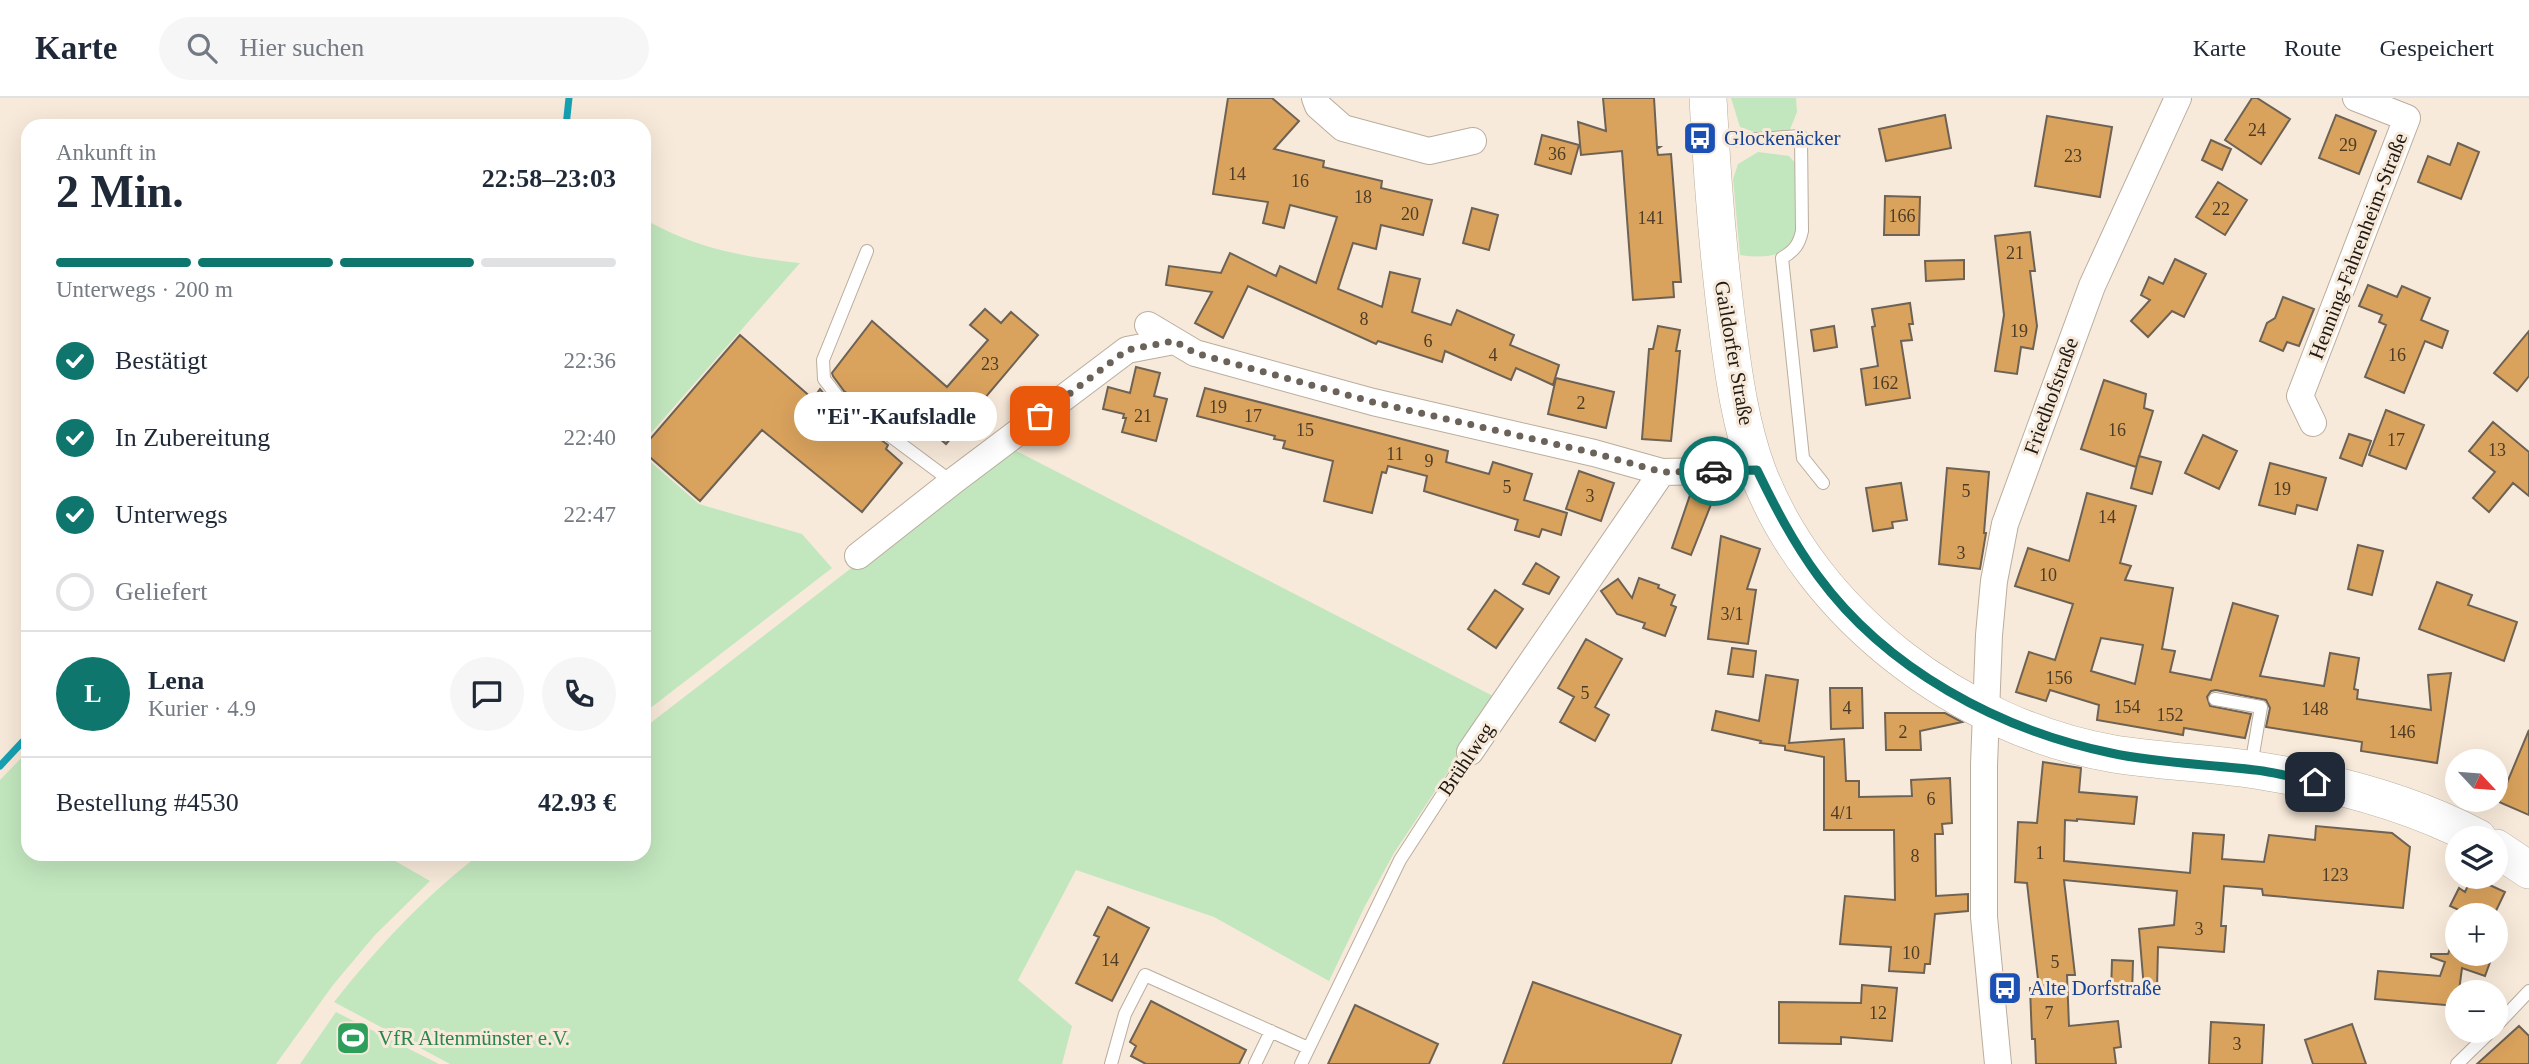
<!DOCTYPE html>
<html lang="de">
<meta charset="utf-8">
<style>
body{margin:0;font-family:"Times New Roman",serif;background:#f6f6f7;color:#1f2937;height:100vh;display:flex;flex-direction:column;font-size:26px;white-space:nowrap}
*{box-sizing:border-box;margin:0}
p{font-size:23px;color:#747a83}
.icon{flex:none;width:38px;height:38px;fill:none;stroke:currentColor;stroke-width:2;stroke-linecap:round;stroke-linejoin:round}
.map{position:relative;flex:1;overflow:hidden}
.sheet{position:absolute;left:21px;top:21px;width:630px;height:742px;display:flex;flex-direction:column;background:#fff;border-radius:21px;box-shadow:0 7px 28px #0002}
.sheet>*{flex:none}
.needle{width:46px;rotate:116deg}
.fabs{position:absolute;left:2445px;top:651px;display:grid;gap:14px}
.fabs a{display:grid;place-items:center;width:63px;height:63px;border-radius:50%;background:#fff;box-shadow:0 7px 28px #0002;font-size:35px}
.pin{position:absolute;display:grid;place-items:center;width:60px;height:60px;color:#fff;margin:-30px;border-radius:14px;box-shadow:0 4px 10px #0006}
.courier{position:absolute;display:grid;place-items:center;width:70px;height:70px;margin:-35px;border:5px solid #0f766e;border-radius:50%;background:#fff;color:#222;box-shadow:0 2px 9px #0007}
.bubble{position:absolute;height:49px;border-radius:24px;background:#fff;box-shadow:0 7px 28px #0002;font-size:23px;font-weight:700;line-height:49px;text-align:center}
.headline em{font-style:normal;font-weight:700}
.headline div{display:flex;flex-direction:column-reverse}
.headline{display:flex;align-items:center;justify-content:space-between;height:119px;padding:0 35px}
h1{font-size:46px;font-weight:700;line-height:52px}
.bar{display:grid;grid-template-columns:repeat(4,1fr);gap:10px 7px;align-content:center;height:84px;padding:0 35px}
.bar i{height:9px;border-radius:5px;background:#e0e1e3}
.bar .on{background:#0f766e}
.bar p{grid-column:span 4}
.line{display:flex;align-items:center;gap:18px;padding:0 35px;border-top:2px solid #e0e1e3}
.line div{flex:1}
.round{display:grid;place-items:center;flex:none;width:74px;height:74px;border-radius:37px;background:#f6f6f7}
ol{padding:0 35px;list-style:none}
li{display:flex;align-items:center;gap:21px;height:77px}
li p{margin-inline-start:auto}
li .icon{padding:7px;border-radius:50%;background:#0f766e;color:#fff;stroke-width:4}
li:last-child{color:#747a83}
li i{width:38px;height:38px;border:4px solid #e0e1e3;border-radius:50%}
header{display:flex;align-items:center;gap:42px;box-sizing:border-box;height:98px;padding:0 35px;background:#fff;border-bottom:2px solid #e0e1e3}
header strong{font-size:33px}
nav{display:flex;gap:38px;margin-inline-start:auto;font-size:24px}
.search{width:490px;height:63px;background:#f6f6f7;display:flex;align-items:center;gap:18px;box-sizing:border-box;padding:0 24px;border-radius:38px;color:#747a83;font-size:26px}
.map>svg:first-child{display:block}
.green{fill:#c2e7be}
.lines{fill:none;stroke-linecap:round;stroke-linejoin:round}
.stream{stroke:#16a1b3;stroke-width:7}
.building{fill:#daa35d;stroke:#6e6254;stroke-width:2;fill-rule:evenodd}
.service-casing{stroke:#baad9d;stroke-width:14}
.minor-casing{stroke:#baad9d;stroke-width:28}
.secondary-casing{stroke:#baad9d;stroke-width:38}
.service{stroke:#fff;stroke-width:12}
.minor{stroke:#fff;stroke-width:26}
.secondary{stroke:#fff;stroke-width:37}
.done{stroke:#6b6359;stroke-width:7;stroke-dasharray:0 12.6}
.route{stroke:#0f766e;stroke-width:9}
.labels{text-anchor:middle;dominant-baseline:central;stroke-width:6;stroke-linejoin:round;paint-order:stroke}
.number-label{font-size:18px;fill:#4e3c26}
.transit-label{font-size:21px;fill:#164399;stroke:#f8eada;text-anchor:start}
.street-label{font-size:21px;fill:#1f1a14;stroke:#f8eada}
.leisure-label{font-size:21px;fill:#27864d;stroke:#f8eada;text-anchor:start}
</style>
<header>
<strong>Karte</strong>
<div class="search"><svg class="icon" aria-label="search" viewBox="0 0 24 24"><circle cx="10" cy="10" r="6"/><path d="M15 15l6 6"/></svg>Hier suchen</div>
<nav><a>Karte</a><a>Route</a><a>Gespeichert</a></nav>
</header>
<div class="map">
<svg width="2529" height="966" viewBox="0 0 2529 966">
<rect width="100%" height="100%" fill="#f8eada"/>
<path class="green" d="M 1731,0 L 1796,0 L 1797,14 L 1789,34 L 1757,35 L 1740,29 Z
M 1758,54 L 1789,58 L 1798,68 C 1797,118 1812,168 1740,157 L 1733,81 L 1738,66 Z
M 644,121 C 695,150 742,159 800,165 L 644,343 Z
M 1003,346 L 1497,600 L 1394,755 L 1365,808 L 1329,883 L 1214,819 L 1076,772 L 1018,882 L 1072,928 L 1062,966 L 450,966 L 334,904 C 378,849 424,799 480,756 L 644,756 L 644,630 L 863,461 Z
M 644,358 L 699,406 L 802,436 L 832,470 L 644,615 Z
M 28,653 L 28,756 L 383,756 L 430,783 L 375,837 L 333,887 L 276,966 L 0,966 L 0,682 Z
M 336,914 L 439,966 L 300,966 Z"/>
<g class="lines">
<path class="stream" d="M 566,28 L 569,0
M 0,668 L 28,638"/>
</g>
<path class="building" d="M 1228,0 L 1272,0 L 1299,23 L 1274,51 L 1324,63 L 1323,69 L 1382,83 L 1381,90 L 1432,102 L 1423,137 L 1381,127 L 1376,151 L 1353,145 L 1338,191 L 1382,209 L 1390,174 L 1420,181 L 1412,214 L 1451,227 L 1457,212 L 1514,237 L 1510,247 L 1559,267 L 1553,287 L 1516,270 L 1511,282 L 1445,253 L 1442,264 L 1378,243 L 1376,246 L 1248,188 L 1223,240 L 1195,225 L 1212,194 L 1166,187 L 1169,168 L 1221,175 L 1230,155 L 1276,178 L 1280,168 L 1316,185 L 1337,119 L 1290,107 L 1284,130 L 1263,125 L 1268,104 L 1213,96 Z
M 1603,0 L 1654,0 L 1657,49 L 1660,49 L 1657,51 L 1658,57 L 1671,56 L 1681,184 L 1673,184 L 1674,199 L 1633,202 L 1622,53 L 1581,57 L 1578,24 L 1606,33 Z
M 2252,0 L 2257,0 L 2290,21 L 2261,66 L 2225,42 Z
M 1945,17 L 1951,50 L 1886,63 L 1879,31 Z
M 2336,17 L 2376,33 L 2359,76 L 2319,60 Z
M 2047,18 L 2112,29 L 2100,99 L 2035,88 Z
M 1542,37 L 1579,47 L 1571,76 L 1535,66 Z
M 2211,42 L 2231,51 L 2222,72 L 2202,62 Z
M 2458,45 L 2479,54 L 2461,101 L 2418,84 L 2428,58 L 2450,67 Z
M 2218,84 L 2247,102 L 2225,137 L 2196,119 Z
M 1885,98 L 1920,99 L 1919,137 L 1884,137 Z
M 1472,110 L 1498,117 L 1489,152 L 1463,145 Z
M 2030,134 L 2035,173 L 2030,173 L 2037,228 L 2033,251 L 2021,249 L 2017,276 L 1995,273 L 2004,217 L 1995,138 Z
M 2175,161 L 2206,176 L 2184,219 L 2172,213 L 2148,239 L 2131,223 L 2150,202 L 2141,197 L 2149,179 L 2163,186 Z
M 1964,162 L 1964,181 L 1926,183 L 1925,163 Z
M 2368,187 L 2397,199 L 2402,188 L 2430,200 L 2421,222 L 2448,233 L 2442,250 L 2425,243 L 2404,295 L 2365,279 L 2386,227 L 2379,224 L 2382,217 L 2359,208 Z
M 2283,199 L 2314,211 L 2299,248 L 2287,244 L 2283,253 L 2260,243 L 2267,225 L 2275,220 Z
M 1910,205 L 1913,226 L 1909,226 L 1912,242 L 1901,243 L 1910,300 L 1866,307 L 1861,271 L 1878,268 L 1872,229 L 1875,228 L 1872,211 Z
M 985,211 L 1001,225 L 1011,214 L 1038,237 L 946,346 L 912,317 L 899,334 L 844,293 L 833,278 L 832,275 L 872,223 L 947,289 L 988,242 L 970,227 Z
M 1658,228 L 1680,232 L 1676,253 L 1680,253 L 1671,343 L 1642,341 L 1649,251 L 1653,251 Z
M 1834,228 L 1837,249 L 1814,253 L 1811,232 Z
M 2529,233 L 2529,278 L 2517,293 L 2494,275 Z
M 740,237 L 813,301 L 820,291 L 833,306 L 888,347 L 886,351 L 902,365 L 862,414 L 762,332 L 700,403 L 644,354 L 644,348 Z
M 1136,269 L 1160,275 L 1154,298 L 1167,301 L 1156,343 L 1122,334 L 1126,320 L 1123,320 L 1124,316 L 1103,311 L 1108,289 L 1130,295 Z
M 1556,280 L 1614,294 L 1606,330 L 1548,316 Z
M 2104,282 L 2146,296 L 2144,310 L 2153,313 L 2136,369 L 2081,351 Z
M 1205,290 L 1448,353 L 1446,364 L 1489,376 L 1493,364 L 1532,376 L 1524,402 L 1567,415 L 1561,437 L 1542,431 L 1539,439 L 1515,432 L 1518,422 L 1424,393 L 1427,378 L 1388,368 L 1386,375 L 1382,374 L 1372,415 L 1324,403 L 1333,363 L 1283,350 L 1285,343 L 1274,341 L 1275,338 L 1197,318 Z
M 2386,312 L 2424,327 L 2406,371 L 2369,357 Z
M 2493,324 L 2529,354 L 2529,398 L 2513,385 L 2489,414 L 2473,400 L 2495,374 L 2469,353 Z
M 2349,336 L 2371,343 L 2362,368 L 2340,360 Z
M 2203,337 L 2237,353 L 2219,391 L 2185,375 Z
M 2139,358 L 2161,364 L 2152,396 L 2131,390 Z
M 2270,365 L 2326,380 L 2317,412 L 2297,407 L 2295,416 L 2259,407 Z
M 1947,370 L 1989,374 L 1984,435 L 1986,435 L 1980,471 L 1939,466 Z
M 1579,373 L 1614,385 L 1601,423 L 1566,411 Z
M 1901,385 L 1907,422 L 1892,424 L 1893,430 L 1873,433 L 1866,390 Z
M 2087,395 L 2136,408 L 2120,465 L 2131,468 L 2125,482 L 2173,490 L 2162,551 L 2175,553 L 2170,574 L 2211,582 L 2233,505 L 2278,518 L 2260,578 L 2324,588 L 2330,555 L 2359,560 L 2354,591 L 2358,592 L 2357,601 L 2431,612 L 2428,577 L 2451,575 L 2437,665 L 2361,653 L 2362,644 L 2266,629 L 2270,610 L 2266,602 L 2216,592 L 2211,593 L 2207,599 L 2210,608 L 2251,616 L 2245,640 L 2184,630 L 2183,637 L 2097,622 L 2099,607 L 2050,592 L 2046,603 L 2016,594 L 2029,554 L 2055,562 L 2073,506 L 2015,488 L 2028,450 L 2069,463 ZM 2101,540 L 2143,547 L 2135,586 L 2091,573 Z
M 1690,397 L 1712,404 L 1691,457 L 1672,450 Z
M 1721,438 L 1760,451 L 1747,491 L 1756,492 L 1748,546 L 1708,541 Z
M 2358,447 L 2383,453 L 2372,497 L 2348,491 Z
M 1536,465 L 1559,479 L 1549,496 L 1523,486 Z
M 1639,480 L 1659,487 L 1658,490 L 1675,497 L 1671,507 L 1676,509 L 1665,538 L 1643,530 L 1645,525 L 1617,516 L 1601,493 L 1618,481 L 1632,500 Z
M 2437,484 L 2472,497 L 2468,507 L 2517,524 L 2504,563 L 2419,531 Z
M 1495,492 L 1523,511 L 1496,550 L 1468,531 Z
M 1586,541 L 1622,561 L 1595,609 L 1609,617 L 1595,643 L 1560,624 L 1574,599 L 1558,590 Z
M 1732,550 L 1756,553 L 1753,579 L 1728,576 Z
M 1766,577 L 1798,582 L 1789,645 L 1844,641 L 1846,683 L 1859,683 L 1859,699 L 1912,698 L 1911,682 L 1950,680 L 1952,725 L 1942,726 L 1943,736 L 1935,736 L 1936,798 L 1968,796 L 1968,813 L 1935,816 L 1930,866 L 1925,866 L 1924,875 L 1889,873 L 1891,849 L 1840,846 L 1845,798 L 1895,802 L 1894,732 L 1824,732 L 1824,659 L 1785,652 L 1785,648 L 1760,645 L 1761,643 L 1712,632 L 1716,613 L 1759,623 Z
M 1830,590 L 1862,590 L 1863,630 L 1831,631 Z
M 1885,615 L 1945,615 L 1962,624 L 1920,633 L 1921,652 L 1886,652 Z
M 2529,632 L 2529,717 L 2499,704 Z
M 2043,664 L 2081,670 L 2079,694 L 2137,699 L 2134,726 L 2077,721 L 2077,723 L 2065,722 L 2064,763 L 2190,775 L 2193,735 L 2224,737 L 2222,761 L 2264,764 L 2269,737 L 2315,742 L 2316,728 L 2392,735 L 2410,749 L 2403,810 L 2263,797 L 2262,791 L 2224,788 L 2221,828 L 2226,828 L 2224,854 L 2158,849 L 2157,891 L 2144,891 L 2139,831 L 2174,827 L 2177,793 L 2064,782 L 2075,877 L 2067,877 L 2069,928 L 2118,923 L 2121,949 L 2114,950 L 2116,966 L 2036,966 L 2035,941 L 2032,941 L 2030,890 L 2039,890 L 2027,785 L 2015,784 L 2018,724 L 2037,725 Z
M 2472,779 L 2505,794 L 2494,817 L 2470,817 L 2450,808 L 2459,790 L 2465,794 Z
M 1108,809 L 1149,830 L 1112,903 L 1076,885 L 1099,839 L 1094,837 Z
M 2457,830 L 2457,856 L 2493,856 L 2485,878 L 2462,870 L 2457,908 L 2375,901 L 2378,873 L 2440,878 L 2445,864 L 2431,859 L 2431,856 L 2448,856 Z
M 2112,862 L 2133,863 L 2132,896 L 2111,896 Z
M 1533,884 L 1681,937 L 1671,966 L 1503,966 Z
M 1862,887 L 1897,890 L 1892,943 L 1841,939 L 1841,946 L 1779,945 L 1779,904 L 1861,905 Z
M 1151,903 L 1246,952 L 1239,966 L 1146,966 L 1131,958 L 1136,948 L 1130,944 Z
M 1355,907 L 1438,946 L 1429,966 L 1328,966 Z
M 2211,924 L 2264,927 L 2262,966 L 2209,966 Z
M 2352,926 L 2366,966 L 2313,966 L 2305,942 Z
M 2519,928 L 2529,938 L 2529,966 L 2477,966 Z"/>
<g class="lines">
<g class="service-casing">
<path id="service" d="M 1713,44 L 1801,38 L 1802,133 C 1799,147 1794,153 1782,160 L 1803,360 L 1823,385
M 867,153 L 823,262 L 824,281 L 838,299 L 952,384
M 2215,601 L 2261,609 L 2251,668
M 2496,928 L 2529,893
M 1111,966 L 1125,916 L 1145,877 L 1308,950
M 1255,966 L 1271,933
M 1301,966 L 1400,762 L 1470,654
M 2457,966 L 2491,933"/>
</g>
<g class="minor-casing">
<path id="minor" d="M 1315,0 L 1318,8 L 1343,30 L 1429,53 L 1473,43
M 1148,227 L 1195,255 L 1373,304 L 1594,355 L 1662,374 L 1757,372
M 2313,325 L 2300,298 L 2407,20 L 2356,0
M 858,458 L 952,384 L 1127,252 L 1174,243
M 1470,654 L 1662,374
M 1998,966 L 1984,819 L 1984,667 L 1989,537 L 1994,483 L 2005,426 L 2092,188 L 2178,0"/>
</g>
<g class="secondary-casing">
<path id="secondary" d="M 1708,0 C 1712,78 1718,156 1728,233 C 1734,280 1741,328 1757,372 C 1812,518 1962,630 2114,656 C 2164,664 2216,665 2267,674 C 2340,686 2412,705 2478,740
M 2496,750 L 2529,772"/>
</g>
<use href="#service" class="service"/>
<use href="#minor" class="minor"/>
<use href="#secondary" class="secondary"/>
</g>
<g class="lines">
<path class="done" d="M 1040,318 L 1127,252 L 1174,243 L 1195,255 L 1373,304 L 1594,355 L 1662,374 L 1714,373"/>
<path class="route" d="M 1714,373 L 1757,372 C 1775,409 1793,444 1818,478 C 1886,571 1999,632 2111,655 C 2161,666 2213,666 2263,673 C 2281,676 2298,680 2315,684"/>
</g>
<defs>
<g id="bus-square" transform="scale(1.75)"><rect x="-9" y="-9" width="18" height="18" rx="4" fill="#1a4fb4" stroke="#f8eada"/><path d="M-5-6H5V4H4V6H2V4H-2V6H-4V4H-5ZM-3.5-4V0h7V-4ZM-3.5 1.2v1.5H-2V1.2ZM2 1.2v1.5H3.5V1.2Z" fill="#fff"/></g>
<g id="stadium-square" transform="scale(1.75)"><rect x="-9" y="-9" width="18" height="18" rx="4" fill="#2e9e5b" stroke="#f8eada"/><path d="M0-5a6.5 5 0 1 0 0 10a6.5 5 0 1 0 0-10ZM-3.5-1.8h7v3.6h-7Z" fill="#fff"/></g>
</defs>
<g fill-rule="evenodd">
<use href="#bus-square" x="1700" y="40"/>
<use href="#bus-square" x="2005" y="890"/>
<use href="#stadium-square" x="353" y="940"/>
</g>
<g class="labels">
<g class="number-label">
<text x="2257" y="32">24</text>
<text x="2348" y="47">29</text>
<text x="1557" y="56">36</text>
<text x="2073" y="58">23</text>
<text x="1237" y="76">14</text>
<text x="1300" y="83">16</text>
<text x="1363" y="99">18</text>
<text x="2221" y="111">22</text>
<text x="1410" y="116">20</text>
<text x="1902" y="118">166</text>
<text x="1651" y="120">141</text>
<text x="2015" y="155">21</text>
<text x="1364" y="221">8</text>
<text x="2019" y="233">19</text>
<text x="1428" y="243">6</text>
<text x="1493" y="257">4</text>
<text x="2397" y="257">16</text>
<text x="990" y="266">23</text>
<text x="1885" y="285">162</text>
<text x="1581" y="305">2</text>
<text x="1218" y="309">19</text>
<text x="1143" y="318">21</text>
<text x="1253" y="318">17</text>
<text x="1305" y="332">15</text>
<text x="2117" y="332">16</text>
<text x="2396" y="342">17</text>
<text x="2497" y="352">13</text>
<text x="1395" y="356">11</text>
<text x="1429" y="363">9</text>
<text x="1507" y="389">5</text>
<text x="2282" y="391">19</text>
<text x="1966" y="393">5</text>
<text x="1590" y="398">3</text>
<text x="2107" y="419">14</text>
<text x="1961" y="455">3</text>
<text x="2048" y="477">10</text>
<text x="1732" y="516">3/1</text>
<text x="2059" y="580">156</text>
<text x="1585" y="595">5</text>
<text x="2127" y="609">154</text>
<text x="1847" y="610">4</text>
<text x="2315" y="611">148</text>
<text x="2170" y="617">152</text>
<text x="1903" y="634">2</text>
<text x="2402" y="634">146</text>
<text x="1931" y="701">6</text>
<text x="1842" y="715">4/1</text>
<text x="2040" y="755">1</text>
<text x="1915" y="758">8</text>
<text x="2335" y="777">123</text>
<text x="2199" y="831">3</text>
<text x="1911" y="855">10</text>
<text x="1110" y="862">14</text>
<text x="2055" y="864">5</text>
<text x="1878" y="915">12</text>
<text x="2049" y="915">7</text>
<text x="2237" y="946">3</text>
</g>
<g class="transit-label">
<text x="1724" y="40">Glockenäcker</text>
<text x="2030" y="890">Alte Dorfstraße</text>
</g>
<g class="street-label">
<text transform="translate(2358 148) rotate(-69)">Henning-Fahrenheim-Straße</text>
<text transform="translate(1734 255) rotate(80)">Gaildorfer Straße</text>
<text transform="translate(2051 298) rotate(-70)">Friedhofstraße</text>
<text transform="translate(1466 661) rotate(-56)">Brühlweg</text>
</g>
<g class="leisure-label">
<text x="378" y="940">VfR Altenmünster e.V.</text>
</g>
</g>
</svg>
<div class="fabs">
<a><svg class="needle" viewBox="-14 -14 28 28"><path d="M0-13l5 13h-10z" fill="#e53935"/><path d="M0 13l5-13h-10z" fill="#747a83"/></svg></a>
<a><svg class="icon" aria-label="layers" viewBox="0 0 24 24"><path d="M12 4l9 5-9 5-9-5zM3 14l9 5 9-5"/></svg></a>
<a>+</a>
<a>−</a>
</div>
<div class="pin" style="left:1040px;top:318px;background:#ea580c"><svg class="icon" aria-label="bag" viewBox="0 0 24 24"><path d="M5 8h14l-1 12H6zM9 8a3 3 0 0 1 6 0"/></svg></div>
<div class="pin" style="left:2315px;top:684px;background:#1f2937"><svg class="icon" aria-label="home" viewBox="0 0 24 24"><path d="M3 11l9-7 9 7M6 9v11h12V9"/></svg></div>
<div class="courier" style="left:1714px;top:373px"><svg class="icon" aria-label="car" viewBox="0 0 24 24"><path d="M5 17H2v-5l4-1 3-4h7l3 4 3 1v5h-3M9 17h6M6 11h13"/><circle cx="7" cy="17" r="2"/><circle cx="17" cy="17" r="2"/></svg></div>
<div class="bubble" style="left:794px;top:294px;width:203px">&quot;Ei&quot;-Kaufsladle</div>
<section class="sheet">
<div class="headline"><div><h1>2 Min.</h1><p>Ankunft in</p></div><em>22:58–23:03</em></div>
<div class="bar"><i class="on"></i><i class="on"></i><i class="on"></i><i></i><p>Unterwegs · 200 m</p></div>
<ol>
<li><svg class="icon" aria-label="check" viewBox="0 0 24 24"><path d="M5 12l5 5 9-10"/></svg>Bestätigt<p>22:36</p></li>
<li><svg class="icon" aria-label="check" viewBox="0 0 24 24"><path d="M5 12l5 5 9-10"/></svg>In Zubereitung<p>22:40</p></li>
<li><svg class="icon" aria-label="check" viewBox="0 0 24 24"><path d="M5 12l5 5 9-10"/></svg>Unterwegs<p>22:47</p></li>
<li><i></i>Geliefert</li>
</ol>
<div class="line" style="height:126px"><b class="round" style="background:#0f766e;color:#fff">L</b><div><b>Lena</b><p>Kurier · 4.9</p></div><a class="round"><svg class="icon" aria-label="chat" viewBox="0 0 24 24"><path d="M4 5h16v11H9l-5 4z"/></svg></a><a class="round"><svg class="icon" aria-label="phone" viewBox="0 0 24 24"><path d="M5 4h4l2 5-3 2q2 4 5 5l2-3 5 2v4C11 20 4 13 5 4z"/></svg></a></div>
<div class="line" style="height:91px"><div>Bestellung #4530</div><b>42.93 €</b></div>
</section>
</div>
